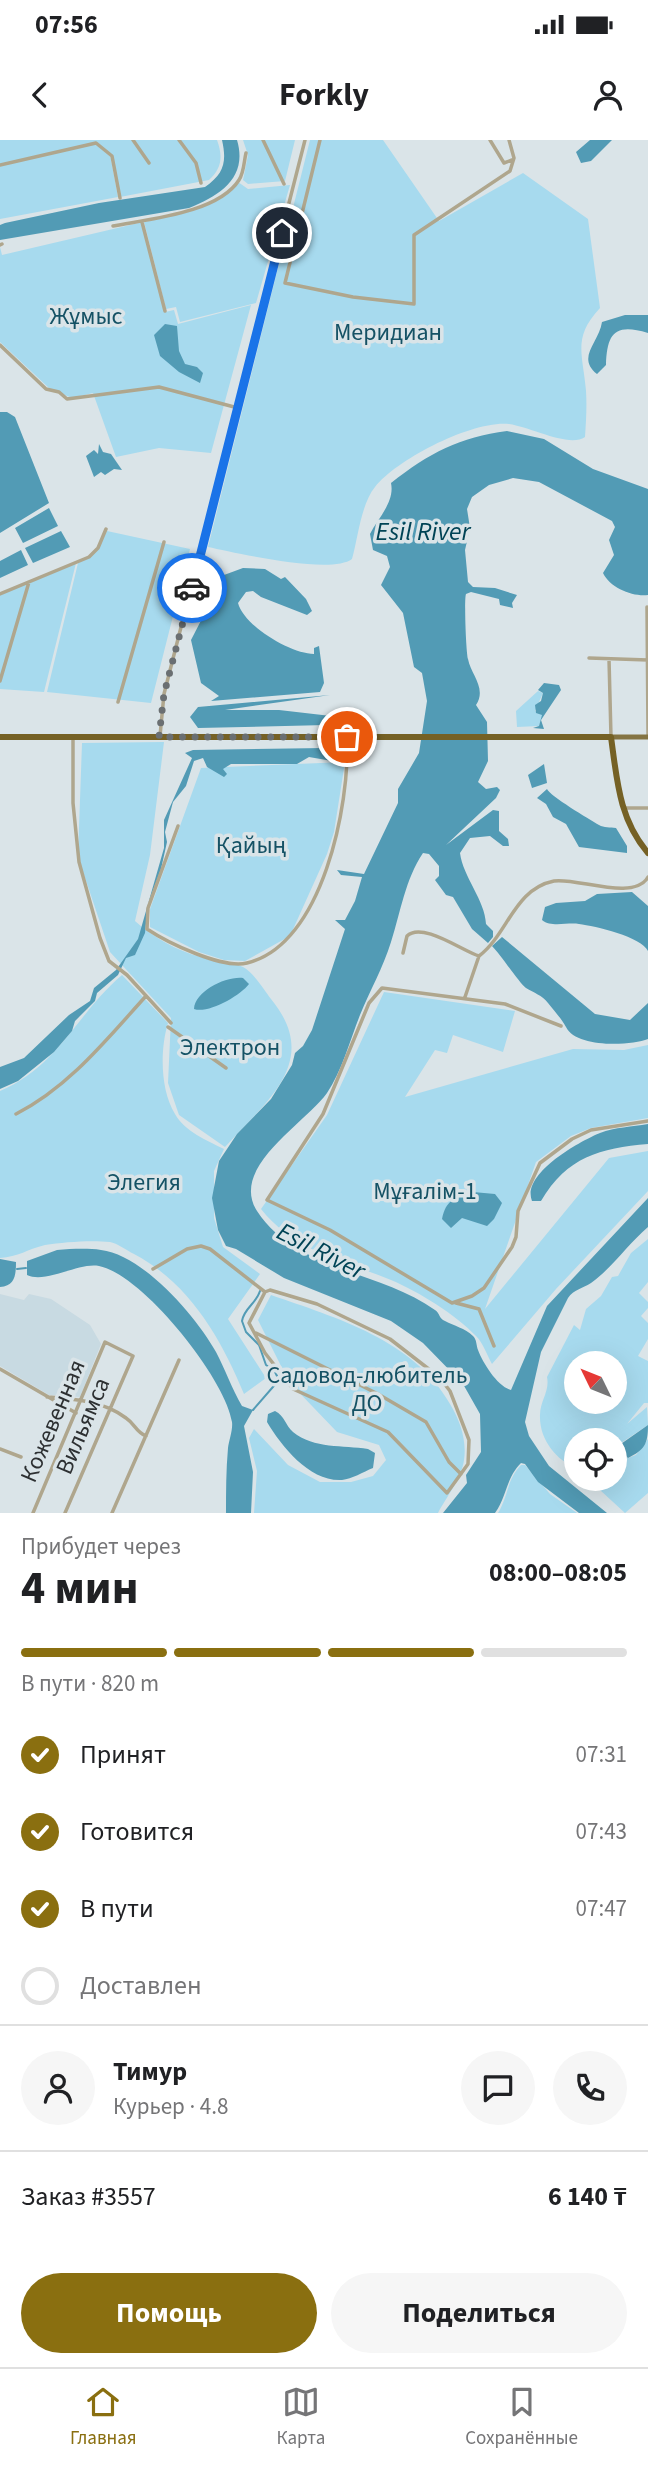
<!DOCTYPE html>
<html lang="ru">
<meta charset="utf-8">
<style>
body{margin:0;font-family:"Source Sans 3",sans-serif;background:#f6f6f6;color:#202124;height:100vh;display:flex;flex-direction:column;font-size:26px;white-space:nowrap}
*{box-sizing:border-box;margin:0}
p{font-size:23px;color:#757577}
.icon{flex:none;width:38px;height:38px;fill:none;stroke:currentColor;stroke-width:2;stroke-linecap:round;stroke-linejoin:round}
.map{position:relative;height:1373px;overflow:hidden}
.details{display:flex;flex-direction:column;background:#fff;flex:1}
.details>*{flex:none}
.needle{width:46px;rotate:313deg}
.fabs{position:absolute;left:564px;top:1211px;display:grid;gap:14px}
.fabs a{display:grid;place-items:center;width:63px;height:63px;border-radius:50%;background:#fff;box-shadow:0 7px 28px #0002;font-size:35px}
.pin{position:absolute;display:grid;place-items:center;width:60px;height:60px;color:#fff;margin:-30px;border:4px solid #fff;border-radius:50%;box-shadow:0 2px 7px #0007}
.courier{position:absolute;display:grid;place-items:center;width:70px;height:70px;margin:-35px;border:5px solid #1a73e8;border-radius:50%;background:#fff;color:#222;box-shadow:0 2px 9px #0007}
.headline em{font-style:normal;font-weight:700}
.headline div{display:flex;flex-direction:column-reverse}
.headline{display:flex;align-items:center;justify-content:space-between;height:119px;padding:0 21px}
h1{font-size:46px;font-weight:700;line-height:52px}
.bar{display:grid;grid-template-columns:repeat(4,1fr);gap:10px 7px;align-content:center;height:84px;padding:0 21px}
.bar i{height:9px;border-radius:5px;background:#e0e0e0}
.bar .on{background:#8a6f10}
.bar p{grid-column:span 4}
.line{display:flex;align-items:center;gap:18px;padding:0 21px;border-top:2px solid #e0e0e0}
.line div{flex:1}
.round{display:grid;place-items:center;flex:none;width:74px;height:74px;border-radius:37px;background:#f6f6f6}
ol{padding:0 21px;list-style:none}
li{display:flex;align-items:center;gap:21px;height:77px}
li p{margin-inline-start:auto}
li .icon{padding:7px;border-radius:50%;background:#8a6f10;color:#fff;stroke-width:4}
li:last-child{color:#757577}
li i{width:38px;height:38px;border:4px solid #e0e0e0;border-radius:50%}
.button{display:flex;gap:14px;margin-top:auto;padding:14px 21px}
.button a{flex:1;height:80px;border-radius:42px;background:#8a6f10;color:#fff;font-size:28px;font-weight:700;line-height:80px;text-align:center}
.button a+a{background:#f6f6f6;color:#202124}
.status{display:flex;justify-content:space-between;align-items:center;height:49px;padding:0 35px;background:#fff;direction:ltr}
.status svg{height:19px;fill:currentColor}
header{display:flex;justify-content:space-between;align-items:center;height:91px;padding:0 21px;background:#fff;font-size:32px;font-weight:700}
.menu{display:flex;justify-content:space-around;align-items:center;height:98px;border-top:2px solid #e0e0e0;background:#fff;font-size:19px;color:#757577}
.menu a{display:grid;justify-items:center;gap:4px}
.menu .on{color:#8a6f10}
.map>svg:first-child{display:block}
.built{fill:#c8dae2}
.green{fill:#a7daee;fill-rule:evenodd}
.water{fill:#529bb5}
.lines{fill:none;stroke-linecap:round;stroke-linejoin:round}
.stream{stroke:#529bb5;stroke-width:2}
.minor{stroke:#afa68d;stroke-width:3.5}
.major{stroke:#847443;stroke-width:5}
.highway{stroke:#756125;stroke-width:6}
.done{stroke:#6a6f72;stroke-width:7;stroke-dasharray:0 12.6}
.route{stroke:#1a73e8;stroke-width:9}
.labels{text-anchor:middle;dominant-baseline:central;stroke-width:7;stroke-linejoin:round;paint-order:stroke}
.park-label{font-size:24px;fill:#155265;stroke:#dae4e8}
.street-label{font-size:24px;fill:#2d3032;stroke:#dae4e8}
.water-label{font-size:26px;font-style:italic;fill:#004355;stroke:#dae4e8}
</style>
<div class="status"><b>07:56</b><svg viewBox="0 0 49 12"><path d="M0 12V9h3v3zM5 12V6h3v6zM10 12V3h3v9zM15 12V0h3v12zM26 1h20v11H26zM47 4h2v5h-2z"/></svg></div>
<header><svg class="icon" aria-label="back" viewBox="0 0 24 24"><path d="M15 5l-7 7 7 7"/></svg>Forkly<svg class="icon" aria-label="person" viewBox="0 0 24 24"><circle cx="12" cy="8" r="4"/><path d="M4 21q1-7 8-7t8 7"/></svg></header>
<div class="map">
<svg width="648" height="1373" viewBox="0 0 648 1373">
<rect width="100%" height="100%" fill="#dae4e8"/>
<path class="built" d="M 0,1154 L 24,1160 L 29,1154 L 51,1159 L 90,1185 L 101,1204 L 80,1257 L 49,1255 L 0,1226 Z"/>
<path class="green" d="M 0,0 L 217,0 C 223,16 222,28 209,40 L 120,57 L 113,16 L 99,4 L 110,14 L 118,57 L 0,79 Z
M 243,0 L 295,0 L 285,41 L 248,44 L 243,40 L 248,15 Z
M 310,0 L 383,0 L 439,81 L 523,33 L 588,79 L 600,168 C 572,198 583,214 586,251 C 587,266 586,282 585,297 C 569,308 531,287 509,284 C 473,280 397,319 375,347 C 361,364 358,398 352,419 C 331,435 236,413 208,407 Z
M 238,42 L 248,49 L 290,45 L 256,163 L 180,182 L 176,167 L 166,169 L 144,82 C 180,74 212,70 238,42 Z
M 143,82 L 165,172 L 174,170 L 178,184 L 251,165 L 211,313 L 159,308 L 116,317 L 93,253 L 72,258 L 50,249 L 0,202 L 0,107 L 2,115 Z
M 107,391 L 190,409 L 151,563 L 47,552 L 78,423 L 97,411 Z
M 76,423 L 44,552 L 0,549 L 0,455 Z
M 538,551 L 543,553 L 535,571 L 543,574 L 539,586 L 517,587 L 516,571 Z
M 164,602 L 150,715 L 135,781 C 153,797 177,811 201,817 C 214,821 231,821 243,827 C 253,832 264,850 271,859 C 322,921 267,961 225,1007 L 179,975 L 168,943 L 171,878 L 110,812 L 78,717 L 82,603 Z
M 345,622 L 334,692 L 327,714 L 290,796 L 245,821 L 224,820 L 199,812 L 150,787 L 150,769 L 201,628 Z
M 122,835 L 168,883 C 160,909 160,950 175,974 C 184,991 208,1001 224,1009 L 214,1031 L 214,1078 L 223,1107 L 260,1134 L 228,1179 L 266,1238 L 244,1254 C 221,1198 189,1143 134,1114 C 126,1110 117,1103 110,1102 C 91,1100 64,1102 45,1105 C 28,1109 18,1117 0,1118 L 0,951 C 59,926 77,873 122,835 Z
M 384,852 L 515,871 L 503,912 L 453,895 L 447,913 L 435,910 L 405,957 L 573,909 L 624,910 L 648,905 L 648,978 L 591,988 L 571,996 L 536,1022 L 485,1169 L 609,1018 L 648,1011 L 648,1051 L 556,1149 L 492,1224 C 487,1215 483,1203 476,1196 C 455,1174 419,1152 391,1140 C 344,1121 294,1111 261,1069 L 327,975 Z
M 648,1099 L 648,1142 L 639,1153 L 648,1162 L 648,1168 L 641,1176 L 648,1183 L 648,1199 L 638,1216 L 648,1221 L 648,1263 L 644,1263 L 627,1284 L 647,1267 L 648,1285 L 621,1303 L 614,1313 L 614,1300 L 576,1300 L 576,1328 C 556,1320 539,1299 540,1275 C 540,1261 550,1251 547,1237 L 574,1185 L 580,1190 L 586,1169 L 601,1156 L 612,1137 L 618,1136 L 631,1113 ZM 576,1223 L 614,1223 L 614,1262 L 576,1262 Z
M 271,1155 C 337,1178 414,1200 450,1264 C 460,1280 467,1301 464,1320 C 462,1337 446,1358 438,1373 L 254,1373 L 257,1331 L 249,1298 L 254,1289 L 288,1325 L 320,1342 L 351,1342 L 373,1336 L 386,1320 L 379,1305 L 337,1292 L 289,1242 L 258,1180 Z
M 648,1299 L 648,1353 L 625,1373 L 588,1339 L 614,1339 L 614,1318 L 623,1313 L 628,1318 L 636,1315 Z
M 521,1325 L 525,1325 L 550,1354 L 577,1373 L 498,1373 C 508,1357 507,1339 521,1325 Z"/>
<path class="water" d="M 222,0 L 237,0 C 248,37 221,55 189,68 L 0,100 L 0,85 L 5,83 L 99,63 L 205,47 C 224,34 227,22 222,0 Z
M 590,0 L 612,0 L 591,21 L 581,23 L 576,12 Z
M 625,175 L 648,175 L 648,193 C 615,183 607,193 606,225 L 597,234 C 576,217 599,203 602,182 Z
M 165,184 L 177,186 L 179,211 L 185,224 L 197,227 L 203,233 L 200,243 L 179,232 L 160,216 L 154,195 Z
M 0,272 L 7,272 L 15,277 L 49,363 L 0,393 Z
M 507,291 L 544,299 L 593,329 L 648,349 L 648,455 C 633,457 610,448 603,433 L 614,415 L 609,400 L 615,387 L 612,381 L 539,342 L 513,338 L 489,345 L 472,357 L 467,369 L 470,388 L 465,410 L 468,442 L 473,447 L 495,448 L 517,455 L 512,463 L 513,468 L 500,465 L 499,459 L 471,452 L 466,454 C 464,459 466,512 468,519 C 471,535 487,548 476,565 L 487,582 L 488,621 L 478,642 L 486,649 L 497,647 L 500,650 L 496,658 L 446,705 L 493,670 L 499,671 L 499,691 L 508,699 L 509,706 L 503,706 L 490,696 L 470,698 L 460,713 C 463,737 485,760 486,784 L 493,791 L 493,797 L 488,803 L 472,789 L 453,757 L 446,755 L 435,740 L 439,736 L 439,726 L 429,714 L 423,713 C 405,740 401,771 391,802 C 383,828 370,850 360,875 C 350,900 342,931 327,953 C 306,983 229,1027 257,1071 C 296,1131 381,1131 435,1170 C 440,1173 439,1179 445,1181 C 454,1186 465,1188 473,1196 C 477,1200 476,1205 478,1210 C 483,1223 497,1246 511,1250 L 547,1166 L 648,1058 L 648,1087 C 628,1104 613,1127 591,1143 C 582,1149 574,1149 568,1158 L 541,1212 L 525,1282 L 529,1296 L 549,1326 L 607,1373 L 579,1373 L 538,1342 L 525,1324 L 521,1323 C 506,1338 507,1356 495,1373 L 443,1373 L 467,1343 L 466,1335 L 481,1312 L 480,1274 L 463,1244 L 423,1203 L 391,1181 L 284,1138 L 236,1109 L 226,1106 L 218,1090 L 212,1058 L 219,1021 L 237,994 L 271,959 L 292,925 L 295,913 L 303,906 L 312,890 L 345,789 L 335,780 L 345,780 L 355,761 L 362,737 L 341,735 L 337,730 L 364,734 L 398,663 L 398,649 L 419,613 L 427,561 L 422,533 L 414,527 L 403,473 L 381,445 L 390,427 L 387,416 L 373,410 L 370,394 C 378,378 395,362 391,343 C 429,313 460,297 507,291 Z
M 99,304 L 103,312 L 111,314 L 122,330 L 114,329 L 105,335 L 101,332 L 94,337 L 86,316 L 94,310 L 98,314 Z
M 49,368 L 58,386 L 23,403 L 15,388 Z
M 61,391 L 70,407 L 33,423 L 25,408 Z
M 21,410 L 28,425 L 0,438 L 0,421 Z
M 243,428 L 265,429 L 281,439 L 285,437 L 306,459 L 312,471 L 307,475 L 261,457 L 253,451 L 246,452 L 238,463 C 244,486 291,514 314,514 L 314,508 L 319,506 L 324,543 L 320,552 L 211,561 L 219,556 L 201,543 L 191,500 L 208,467 L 211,445 L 224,435 Z
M 544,543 L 559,545 L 561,550 L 541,580 L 544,589 L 533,588 L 539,586 L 542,575 L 536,573 L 535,565 L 541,561 L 543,553 L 538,550 Z
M 330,555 L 225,570 L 279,570 L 331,576 L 330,583 L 326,585 L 198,588 L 190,577 L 198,567 Z
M 324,608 L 335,616 L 332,621 L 309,617 L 297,624 L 231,624 L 223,629 L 227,634 L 224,637 L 207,627 L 203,618 L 194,621 L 186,646 L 173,662 L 165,692 L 167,702 L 161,729 L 148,764 L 145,793 L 135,815 L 126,818 L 118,835 L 97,853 L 95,861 L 75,881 L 72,891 L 54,912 L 18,941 L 0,949 L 0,927 L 24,918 L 69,875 L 90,861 L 94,848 L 116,830 L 138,799 L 164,708 L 164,680 L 192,618 L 185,613 L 193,610 Z
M 544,624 L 547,643 L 532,648 L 528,635 Z
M 547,649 C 550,656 589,679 599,685 C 604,688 610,687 616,688 L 627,706 L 627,713 L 579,707 L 566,684 L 553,677 L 546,664 L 537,658 Z
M 632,752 L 648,766 L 648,811 C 642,797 595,786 579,784 C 567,782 552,788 542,780 L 545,767 L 556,763 L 585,761 L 597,754 Z
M 502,797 L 595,874 L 630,880 L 648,863 L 648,899 C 630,906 576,908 566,887 C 561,878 555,872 548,863 C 542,855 534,853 526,848 C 520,844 501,815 492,806 Z
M 243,838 L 249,844 C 240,856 208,874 194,869 C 195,851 226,836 243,838 Z
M 648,984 L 648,1004 C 600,1008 567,1017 541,1061 L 532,1061 C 521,1034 580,1001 600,993 C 615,987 632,987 648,984 Z
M 473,1052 L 495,1054 L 502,1063 L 494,1079 L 487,1086 L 462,1078 L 451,1088 L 442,1079 C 446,1060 454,1058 473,1052 Z
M 57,1110 C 71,1109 87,1108 101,1110 C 143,1115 196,1176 216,1212 C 225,1229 232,1249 242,1266 L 253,1270 L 244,1286 L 253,1332 L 251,1373 L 226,1373 C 226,1352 226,1330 228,1308 C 229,1300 233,1290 232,1282 C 226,1239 142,1134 99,1126 C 79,1122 46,1144 27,1135 L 27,1121 Z
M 0,1119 L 16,1122 C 16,1135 15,1146 0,1147 Z
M 275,1271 C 285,1276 285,1285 293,1292 C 314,1309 343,1305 368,1309 L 375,1313 L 373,1328 C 363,1332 352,1339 342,1340 C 310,1342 282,1307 267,1282 L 268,1274 Z
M 648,1285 C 648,1305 644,1310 628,1318 L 623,1313 L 614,1318 L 618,1306 Z"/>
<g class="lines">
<path class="stream" d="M 17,1129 L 26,1128
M 253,1270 L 279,1240 L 274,1230 L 266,1225 L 259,1205 L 246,1192 L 242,1181 C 244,1168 256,1164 260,1151"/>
<path class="minor" d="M 133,0 L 149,23
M 179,0 L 196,23 L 201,43
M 263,0 L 284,44
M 320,0 L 285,143 L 353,157 L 414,164 L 414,95 L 510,31 L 514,18 L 509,0
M 490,0 L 504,23 L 512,20
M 0,25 L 96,3 L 112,16 L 120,58
M 142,82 L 165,171
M 113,86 C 149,79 218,73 239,40 C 244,33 244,21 246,13
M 0,105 L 2,104
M 0,205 L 46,249 L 59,252 L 67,259 L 159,247 L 238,268
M 0,454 L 89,417 L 98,408 L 106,389
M 647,467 L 648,595
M 589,518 L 648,520
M 609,519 L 611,597
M 0,541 L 29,442
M 118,562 L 164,402
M 160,596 L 164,554 L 305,0
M 73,597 L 73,663 L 79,722 L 100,798 L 109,821 L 127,835 L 171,883
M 623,668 L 648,668
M 178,686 L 148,768 L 147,789 C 168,803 222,829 247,823 C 323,805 350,664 347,598
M 403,813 L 407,796 C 422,781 464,812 479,816 C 508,794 514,749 554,741 C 576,737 634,762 648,737
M 465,857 L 479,816
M 561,886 L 505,864 L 382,848 L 369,863 L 323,974 L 267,1060 L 330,1090 L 452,1163 L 472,1156 L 484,1148 L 512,1107 L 516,1097 L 518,1071 L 540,1023 L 572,999 L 591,990 L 648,981
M 168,887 L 226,928
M 16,974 C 69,947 107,899 146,856
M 153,1129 L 187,1109 L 201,1106 L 210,1109 L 265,1152 L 270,1150 L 317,1164 L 390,1199 L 439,1237 L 450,1251 L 469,1300 L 468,1324 L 447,1353 L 388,1292 L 293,1249 L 265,1213 L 249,1183 L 265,1152
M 456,1163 L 479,1169 L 494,1206
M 256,1193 L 378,1254 L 426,1282 L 449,1322 L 461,1334
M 0,1229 L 76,1273
M 47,1257 C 74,1259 104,1261 126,1278 C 135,1284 136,1292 146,1296
M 0,1309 L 21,1317
M 33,1373 L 105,1202 L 133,1216 L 65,1373
M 112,1373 L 179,1220"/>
<path class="major" d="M 611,597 L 648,597"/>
<path class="highway" d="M 0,597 L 611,597 C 617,640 619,679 648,713"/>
</g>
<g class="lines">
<path class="done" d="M 192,448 L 164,554 L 159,597 L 347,597"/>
<path class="route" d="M 192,448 L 282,93"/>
</g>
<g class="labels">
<g class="park-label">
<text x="86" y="176">Жұмыс</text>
<text x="388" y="192">Меридиан</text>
<text x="251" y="705">Қайың</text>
<text x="230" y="907">Электрон</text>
<text x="144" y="1042">Элегия</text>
<text x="425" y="1051">Мұғалім-1</text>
<text x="367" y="1235">Садовод-любитель<tspan x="367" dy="28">ДО</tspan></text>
</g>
<g class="street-label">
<text transform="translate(53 1281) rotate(-67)">Кожевенная</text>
<text transform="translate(83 1286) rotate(-67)">Вильямса</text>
</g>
<g class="water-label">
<text x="423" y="391">Esil River</text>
<text transform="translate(321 1111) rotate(27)">Esil River</text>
</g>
</g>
</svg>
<div class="fabs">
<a><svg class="needle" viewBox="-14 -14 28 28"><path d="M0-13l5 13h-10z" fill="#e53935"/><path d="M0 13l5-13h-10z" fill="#757577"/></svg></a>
<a><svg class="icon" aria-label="locate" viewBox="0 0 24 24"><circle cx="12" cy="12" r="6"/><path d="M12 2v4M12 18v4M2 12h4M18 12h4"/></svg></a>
</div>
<div class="pin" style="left:347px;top:597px;background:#ea580c"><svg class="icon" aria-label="bag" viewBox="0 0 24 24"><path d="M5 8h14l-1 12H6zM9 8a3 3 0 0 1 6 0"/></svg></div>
<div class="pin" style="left:282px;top:93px;background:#1f2937"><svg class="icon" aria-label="home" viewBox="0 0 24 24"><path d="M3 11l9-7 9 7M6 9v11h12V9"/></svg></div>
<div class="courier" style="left:192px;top:448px"><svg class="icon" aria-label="car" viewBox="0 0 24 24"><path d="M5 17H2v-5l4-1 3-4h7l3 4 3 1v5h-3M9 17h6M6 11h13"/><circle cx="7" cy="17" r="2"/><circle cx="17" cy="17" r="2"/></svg></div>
</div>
<section class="details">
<div class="headline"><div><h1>4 мин</h1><p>Прибудет через</p></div><em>08:00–08:05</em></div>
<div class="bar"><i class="on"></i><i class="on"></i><i class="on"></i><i></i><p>В пути · 820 m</p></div>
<ol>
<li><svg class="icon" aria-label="check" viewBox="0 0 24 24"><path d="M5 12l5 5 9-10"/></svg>Принят<p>07:31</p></li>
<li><svg class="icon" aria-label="check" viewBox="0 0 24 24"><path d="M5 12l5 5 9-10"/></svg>Готовится<p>07:43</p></li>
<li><svg class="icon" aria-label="check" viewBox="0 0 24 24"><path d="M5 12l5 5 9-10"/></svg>В пути<p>07:47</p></li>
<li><i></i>Доставлен</li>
</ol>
<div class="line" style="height:126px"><a class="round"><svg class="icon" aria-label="person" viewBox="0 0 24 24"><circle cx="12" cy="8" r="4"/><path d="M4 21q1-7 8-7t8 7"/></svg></a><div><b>Тимур</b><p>Курьер · 4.8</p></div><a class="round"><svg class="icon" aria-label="chat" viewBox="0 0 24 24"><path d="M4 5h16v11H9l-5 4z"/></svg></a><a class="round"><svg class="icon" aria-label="phone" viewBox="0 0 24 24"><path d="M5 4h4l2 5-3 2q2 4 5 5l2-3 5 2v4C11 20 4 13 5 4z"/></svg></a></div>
<div class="line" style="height:91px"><div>Заказ #3557</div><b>6 140 ₸</b></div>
<div class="button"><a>Помощь</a><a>Поделиться</a></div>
</section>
<nav class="menu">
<a class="on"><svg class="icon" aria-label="home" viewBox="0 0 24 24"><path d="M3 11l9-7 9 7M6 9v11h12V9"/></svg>Главная</a>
<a><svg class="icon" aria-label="map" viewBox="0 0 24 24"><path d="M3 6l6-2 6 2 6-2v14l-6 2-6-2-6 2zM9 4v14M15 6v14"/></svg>Карта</a>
<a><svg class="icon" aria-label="saved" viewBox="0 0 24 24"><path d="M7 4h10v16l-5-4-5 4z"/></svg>Сохранённые</a>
</nav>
